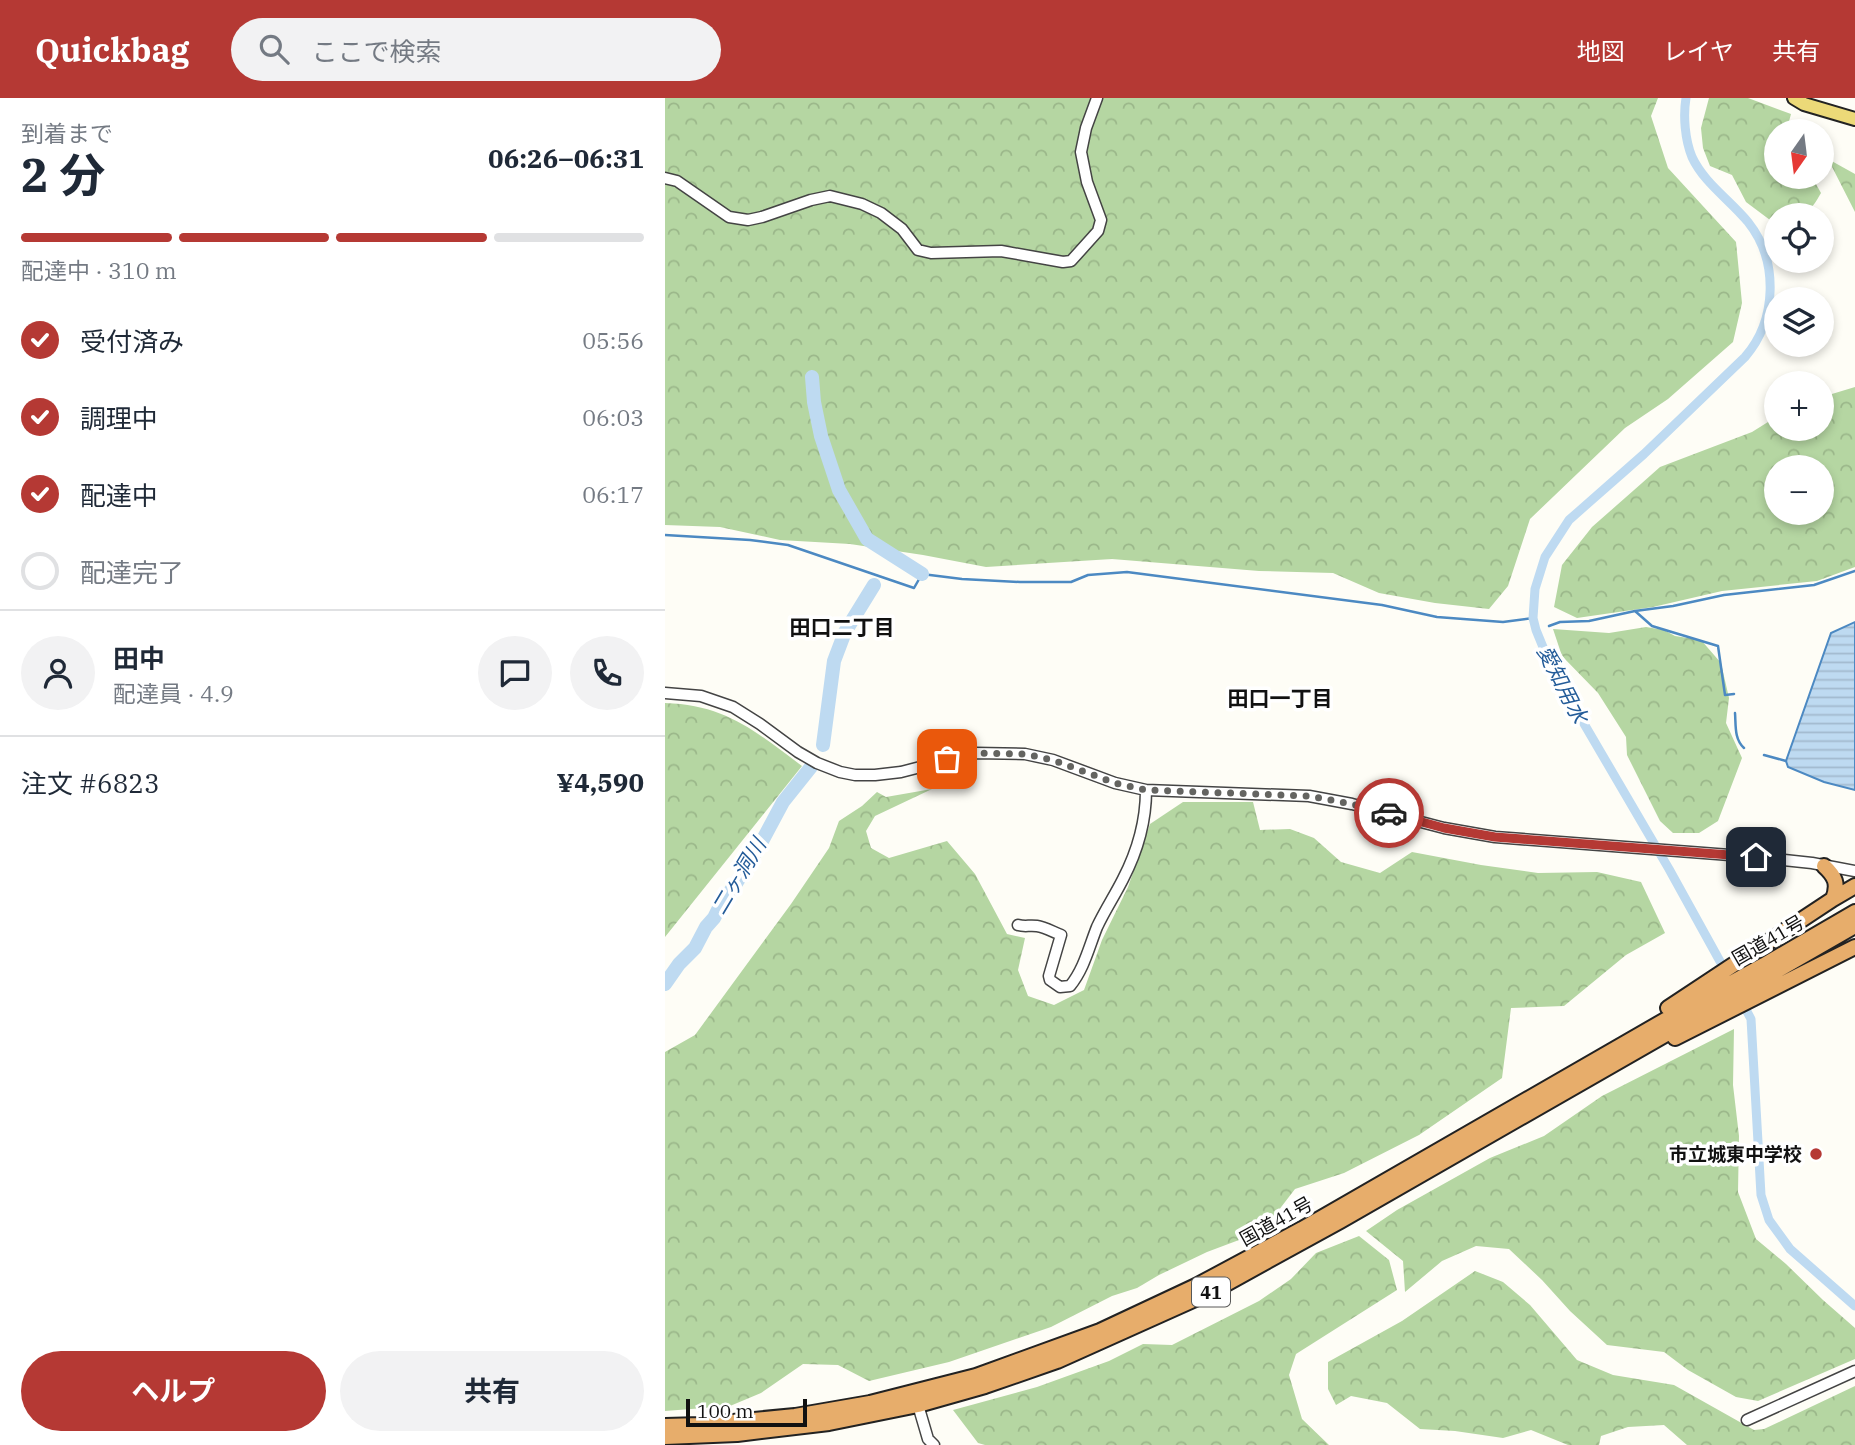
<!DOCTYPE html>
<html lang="ja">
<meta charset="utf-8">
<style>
body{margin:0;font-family:"IBM Plex Serif","Noto Sans JP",serif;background:#f2f2f3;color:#1f2937;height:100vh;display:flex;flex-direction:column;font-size:26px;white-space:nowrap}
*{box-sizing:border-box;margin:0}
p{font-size:23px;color:#747a83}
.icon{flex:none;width:38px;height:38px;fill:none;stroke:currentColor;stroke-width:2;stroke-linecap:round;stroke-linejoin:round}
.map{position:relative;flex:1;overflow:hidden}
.panel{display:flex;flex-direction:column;background:#fff;width:665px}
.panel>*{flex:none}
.needle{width:46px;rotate:194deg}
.controls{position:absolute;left:1099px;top:21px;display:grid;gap:14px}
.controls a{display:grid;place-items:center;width:70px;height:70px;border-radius:50%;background:#fff;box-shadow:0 4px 10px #0003;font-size:35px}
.scale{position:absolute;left:21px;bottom:18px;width:121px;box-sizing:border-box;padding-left:7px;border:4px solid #111;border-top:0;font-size:19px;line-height:24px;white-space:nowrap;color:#111;-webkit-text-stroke:5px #fff;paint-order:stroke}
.pin{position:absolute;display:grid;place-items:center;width:60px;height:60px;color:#fff;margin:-30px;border-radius:14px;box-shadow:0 4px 10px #0006}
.courier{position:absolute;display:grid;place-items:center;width:70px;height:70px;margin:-35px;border:5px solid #b53934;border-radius:50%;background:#fff;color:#222;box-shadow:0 2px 9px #0007}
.overview em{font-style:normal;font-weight:700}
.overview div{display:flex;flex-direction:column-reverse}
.overview{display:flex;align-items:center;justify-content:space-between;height:119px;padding:0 21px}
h1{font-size:46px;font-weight:700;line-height:52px}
.bar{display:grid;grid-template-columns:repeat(4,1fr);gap:10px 7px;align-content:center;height:84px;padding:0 21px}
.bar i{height:9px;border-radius:5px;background:#e0e1e3}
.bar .current{background:#b53934}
.bar p{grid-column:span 4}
.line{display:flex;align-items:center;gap:18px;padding:0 21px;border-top:2px solid #e0e1e3}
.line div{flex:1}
.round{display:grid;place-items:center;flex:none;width:74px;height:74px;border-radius:37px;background:#f2f2f3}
ol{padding:0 21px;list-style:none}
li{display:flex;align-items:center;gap:21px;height:77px}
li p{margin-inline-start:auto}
li .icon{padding:7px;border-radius:50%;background:#b53934;color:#fff;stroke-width:4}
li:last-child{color:#747a83}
li i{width:38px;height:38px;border:4px solid #e0e1e3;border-radius:50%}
.button{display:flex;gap:14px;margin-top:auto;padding:14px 21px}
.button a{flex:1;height:80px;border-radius:42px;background:#b53934;color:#fff;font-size:28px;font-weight:700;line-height:80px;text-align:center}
.button a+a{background:#f2f2f3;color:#1f2937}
header{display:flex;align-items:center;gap:42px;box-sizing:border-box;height:98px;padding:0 35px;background:#b53934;color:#fff}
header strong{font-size:33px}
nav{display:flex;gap:38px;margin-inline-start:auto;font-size:24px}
.search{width:490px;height:63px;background:#f2f2f3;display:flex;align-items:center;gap:18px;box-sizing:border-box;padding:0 24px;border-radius:38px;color:#747a83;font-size:26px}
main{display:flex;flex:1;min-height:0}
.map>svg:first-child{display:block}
.forest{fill:url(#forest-crowns);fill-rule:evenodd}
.water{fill:url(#water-rules);stroke:#4c89c2;stroke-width:2}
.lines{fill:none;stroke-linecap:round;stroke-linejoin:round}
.stream{stroke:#4c89c2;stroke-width:2.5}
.canal{stroke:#bedaf1;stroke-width:9}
.river{stroke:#bedaf1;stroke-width:14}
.minor-casing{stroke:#444;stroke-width:13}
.major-casing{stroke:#222;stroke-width:16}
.highway-casing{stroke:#222;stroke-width:18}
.minor{stroke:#fff;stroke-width:10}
.major{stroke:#ecd978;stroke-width:12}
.highway{stroke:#e7ad6b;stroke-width:14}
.done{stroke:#646461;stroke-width:7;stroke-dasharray:0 12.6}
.route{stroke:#b53934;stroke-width:9}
.poi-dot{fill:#b53934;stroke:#fff;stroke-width:2.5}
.labels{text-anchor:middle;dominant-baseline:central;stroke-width:7;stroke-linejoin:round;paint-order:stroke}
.shield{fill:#fff;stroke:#585858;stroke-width:2}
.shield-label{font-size:18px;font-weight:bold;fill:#111}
.street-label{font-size:19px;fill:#111;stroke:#fff}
.poi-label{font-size:19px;font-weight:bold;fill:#111;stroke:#fff;text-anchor:end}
.neighbourhood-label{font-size:21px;font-weight:bold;fill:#111;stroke:#fff}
.water-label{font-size:21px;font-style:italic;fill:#245c99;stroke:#fff}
</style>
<header>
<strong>Quickbag</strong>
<div class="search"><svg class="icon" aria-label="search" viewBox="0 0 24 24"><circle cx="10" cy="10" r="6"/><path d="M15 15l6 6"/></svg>ここで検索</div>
<nav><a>地図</a><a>レイヤ</a><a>共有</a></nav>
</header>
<main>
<section class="panel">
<div class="overview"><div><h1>2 分</h1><p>到着まで</p></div><em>06:26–06:31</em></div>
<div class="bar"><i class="current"></i><i class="current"></i><i class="current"></i><i></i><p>配達中 · 310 m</p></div>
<ol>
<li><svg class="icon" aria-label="check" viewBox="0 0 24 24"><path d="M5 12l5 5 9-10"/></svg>受付済み<p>05:56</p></li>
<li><svg class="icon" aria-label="check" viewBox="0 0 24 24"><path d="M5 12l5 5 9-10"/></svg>調理中<p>06:03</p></li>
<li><svg class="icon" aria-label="check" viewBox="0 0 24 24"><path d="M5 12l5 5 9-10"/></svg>配達中<p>06:17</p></li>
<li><i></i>配達完了</li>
</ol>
<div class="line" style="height:126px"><a class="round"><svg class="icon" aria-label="person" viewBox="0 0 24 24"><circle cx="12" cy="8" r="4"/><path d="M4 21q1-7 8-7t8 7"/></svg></a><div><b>田中</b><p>配達員 · 4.9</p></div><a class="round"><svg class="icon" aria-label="chat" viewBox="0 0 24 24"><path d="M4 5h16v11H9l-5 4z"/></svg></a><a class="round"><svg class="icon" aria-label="phone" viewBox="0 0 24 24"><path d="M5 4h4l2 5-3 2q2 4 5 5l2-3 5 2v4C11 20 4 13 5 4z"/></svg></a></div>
<div class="line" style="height:91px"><div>注文 #6823</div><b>¥4,590</b></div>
<div class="button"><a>ヘルプ</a><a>共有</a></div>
</section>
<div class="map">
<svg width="1190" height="1347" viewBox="0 0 1190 1347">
<defs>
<pattern id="forest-crowns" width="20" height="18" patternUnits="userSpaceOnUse" patternTransform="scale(1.75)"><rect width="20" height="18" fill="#b5d6a2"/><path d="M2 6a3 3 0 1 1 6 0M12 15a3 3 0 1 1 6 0" fill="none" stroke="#9bb78a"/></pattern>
<pattern id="water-rules" width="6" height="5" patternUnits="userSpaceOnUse" patternTransform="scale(1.75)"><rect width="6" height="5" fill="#bedaf1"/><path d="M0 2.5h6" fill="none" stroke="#a2bace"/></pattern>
</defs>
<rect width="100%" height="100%" fill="#fefdf6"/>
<path class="forest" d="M 0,0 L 993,0 L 986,18 L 1003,70 L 1071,144 L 1077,205 L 1068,244 L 1003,301 L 960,330 L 865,421 L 843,488 L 824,511 L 770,505 L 714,495 L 668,475 L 594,473 L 447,461 L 321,469 L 258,457 L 185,446 L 115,442 L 55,429 L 0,427 Z
M 1044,0 L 1083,0 L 1126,16 L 1122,31 L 1123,33 L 1111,33 L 1111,79 L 1147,79 L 1156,95 C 1141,121 1140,117 1111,117 L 1111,124 L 1105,122 L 1081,104 L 1067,77 L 1045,68 L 1038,50 L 1036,30 Z
M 1163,61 L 1190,76 L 1190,114 Z
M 1190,289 L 1190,469 L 1152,483 L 1057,493 L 988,509 L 912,520 L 889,509 L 897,467 L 927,429 L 977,385 L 995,369 L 1087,334 L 1111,319 L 1111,331 L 1157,331 L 1157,299 ZM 1111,369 L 1157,369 L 1157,415 L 1111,415 Z
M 981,529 L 999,532 L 1010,538 L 1036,542 L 1056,565 L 1064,600 L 1061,625 L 1077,660 L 1053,723 L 1034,735 L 1008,735 L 995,723 L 962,657 L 961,639 L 933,595 L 897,558 L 888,531 L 944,535 Z
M 0,605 C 61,607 90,633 137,668 L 0,839 Z
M 267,691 L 210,718 L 201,733 L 206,750 L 224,760 L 282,743 L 310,776 L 342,836 L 360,840 L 353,872 L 363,898 L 389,907 L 419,892 L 437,842 L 463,789 L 485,726 L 518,704 L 588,704 L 595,732 L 625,731 L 649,740 L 676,764 L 715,775 L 747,754 L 816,767 L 873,775 L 932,774 L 976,784 L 1000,835 L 961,857 L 899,908 L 846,910 L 837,980 L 754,1037 L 679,1075 L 630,1091 L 610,1117 L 574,1142 L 542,1154 L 494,1177 L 472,1190 L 447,1198 L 386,1229 L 284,1264 L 204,1283 L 173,1267 L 138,1266 L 96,1295 L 65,1308 L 0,1313 L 0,954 L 30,937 L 126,806 L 164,750 L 174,723 L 197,708 L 212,694 L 221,699 Z
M 1069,931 L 1068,987 L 1074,1038 L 1073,1094 L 1091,1141 L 1121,1166 L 1158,1202 L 1190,1230 L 1190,1261 L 1093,1303 L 1071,1299 L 1023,1272 L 999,1254 L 942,1247 L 905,1213 L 877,1182 L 844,1151 L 811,1148 L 777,1163 L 740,1194 L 738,1163 L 701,1133 L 732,1112 L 825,1060 L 879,1038 L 937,998 Z
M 694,1138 L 724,1162 L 732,1192 L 631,1256 L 624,1277 L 637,1321 L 664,1347 L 320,1347 L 313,1345 L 288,1312 L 372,1289 L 444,1263 L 478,1246 L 507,1247 L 594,1203 L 626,1181 L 651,1155 Z
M 810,1173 L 838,1184 L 865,1207 L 912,1262 L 948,1277 L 1009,1287 L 1089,1332 L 1099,1331 L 1190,1288 L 1190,1347 L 1022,1347 L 999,1327 L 963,1329 L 936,1338 L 934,1347 L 903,1347 L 866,1332 L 838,1340 L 790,1333 L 755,1331 L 722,1305 L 686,1298 L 671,1307 L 663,1291 L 663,1264 L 737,1223 Z"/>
<path class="water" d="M 1190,524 L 1190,692 L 1159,684 L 1123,669 L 1121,663 L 1166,535 Z"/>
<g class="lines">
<path class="stream" d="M 0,437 L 85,442 L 123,447 L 249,490 L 257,476 L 297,481 L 355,484 L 406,484 L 423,477 L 462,474 L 717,507 L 772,519 L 838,524 L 868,520
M 970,513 L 987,528 L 1053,548 L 1060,597 L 1069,596
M 884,528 L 895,524 L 924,523 L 970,513 L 1008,508 L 1059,497 L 1149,487 L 1190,473
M 1070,615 C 1071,627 1069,641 1079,650
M 1099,657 L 1121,663"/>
<path class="canal" d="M 1021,0 C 1018,18 1020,42 1027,59 C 1039,85 1065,102 1083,124 C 1114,163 1112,222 1080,259 L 979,356 L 904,422 L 880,459 L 870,491 L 868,520 L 871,532 L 887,571 L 1004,771 L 1062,876
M 1077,904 L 1086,921 L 1096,1097 L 1104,1122 L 1125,1151 L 1190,1208"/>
<path class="river" d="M 147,279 L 149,304 L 156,338 L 174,392 L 202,441 L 257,476
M 158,647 L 169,563 L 180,534 L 209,487
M 0,886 L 14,866 L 30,850 L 41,829 L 49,820 L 57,804 L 70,787 L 95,747 L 118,704 L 146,669"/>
<g class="minor-casing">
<path id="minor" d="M 0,80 L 12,83 L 64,119 L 83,122 L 97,119 L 146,102 L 165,98 L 197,106 L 216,115 L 237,131 L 253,152 L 266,155 L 336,153 L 398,164 L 406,163 L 433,133 L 436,122 L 422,84 L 416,54 L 421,30 L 432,0
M 0,595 L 36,598 L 68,609 L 95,626 L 133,654 L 152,665 L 175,674 L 190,677 L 210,677 L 236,674 L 310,655 L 360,656 L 388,662 L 450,685 L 481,692 L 644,698 L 687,706 L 779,730 L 830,739 L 1091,759 L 1147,765 L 1190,773
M 353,827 C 360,829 364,827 372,828 C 380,829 388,834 396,837 L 384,878 L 385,882 L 395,889 L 405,888 C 419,871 424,849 432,829 C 440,812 450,797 458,781 C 472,754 481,723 481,692
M 253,1307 L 263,1341 L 269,1347
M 1082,1322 L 1190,1273"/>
</g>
<g class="major-casing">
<path id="major" d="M 1129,0 L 1139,6 L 1190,21"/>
</g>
<g class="highway-casing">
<path id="highway" d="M 1159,768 C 1170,778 1174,786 1168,801
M 1003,910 L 1168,801 L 1190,788
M 1010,940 L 1190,849
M 0,1328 L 36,1327 L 130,1318 L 205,1305 L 311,1278 L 435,1233 L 531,1188 L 637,1131 L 1035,902 L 1099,867 L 1190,814
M 0,1339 L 72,1336 L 164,1325 L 253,1307 L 320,1288 L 392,1263 L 548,1193 L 675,1123 L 1190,828"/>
</g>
<use href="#minor" class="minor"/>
<use href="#major" class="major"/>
<use href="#highway" class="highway"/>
</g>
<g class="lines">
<path class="done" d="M 282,661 L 310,655 L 360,656 L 388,662 L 450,685 L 481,692 L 644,698 L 687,706 L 724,715"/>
<path class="route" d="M 724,715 L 779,730 L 830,739 L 1091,759"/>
</g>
<circle class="poi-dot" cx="1151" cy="1056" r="7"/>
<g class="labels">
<rect class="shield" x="527" y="1179.5" width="38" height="29" rx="5"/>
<g class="shield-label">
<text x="546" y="1194">41</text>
</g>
<g class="street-label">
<text transform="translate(1103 842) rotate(-30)">国道41号</text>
<text transform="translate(611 1123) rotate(-29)">国道41号</text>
</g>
<g class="poi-label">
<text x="1137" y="1056">市立城東中学校</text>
</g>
<g class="neighbourhood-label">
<text x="177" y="529">田口二丁目</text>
<text x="615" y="600">田口一丁目</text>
</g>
<g class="water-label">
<text transform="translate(898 586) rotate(63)">愛知用水</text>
<text transform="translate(73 778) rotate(-59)">二ヶ洞川</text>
</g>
</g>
</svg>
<div class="controls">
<a><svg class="needle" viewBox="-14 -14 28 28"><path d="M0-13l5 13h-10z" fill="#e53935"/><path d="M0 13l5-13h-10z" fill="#747a83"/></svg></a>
<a><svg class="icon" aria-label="locate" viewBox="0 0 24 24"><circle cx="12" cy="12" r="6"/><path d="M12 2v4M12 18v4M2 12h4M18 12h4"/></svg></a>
<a><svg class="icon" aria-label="layers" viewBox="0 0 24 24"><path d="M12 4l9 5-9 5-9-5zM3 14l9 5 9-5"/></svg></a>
<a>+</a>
<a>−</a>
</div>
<div class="scale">100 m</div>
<div class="pin" style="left:282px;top:661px;background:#ea580c"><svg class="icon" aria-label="bag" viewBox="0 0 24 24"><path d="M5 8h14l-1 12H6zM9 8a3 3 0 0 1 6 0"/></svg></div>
<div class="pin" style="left:1091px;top:759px;background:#1f2937"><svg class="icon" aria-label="home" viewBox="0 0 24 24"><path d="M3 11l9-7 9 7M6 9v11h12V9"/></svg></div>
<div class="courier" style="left:724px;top:715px"><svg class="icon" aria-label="car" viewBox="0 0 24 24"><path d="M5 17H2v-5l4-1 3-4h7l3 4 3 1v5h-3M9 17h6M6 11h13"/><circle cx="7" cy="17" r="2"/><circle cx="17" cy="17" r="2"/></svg></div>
</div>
</main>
